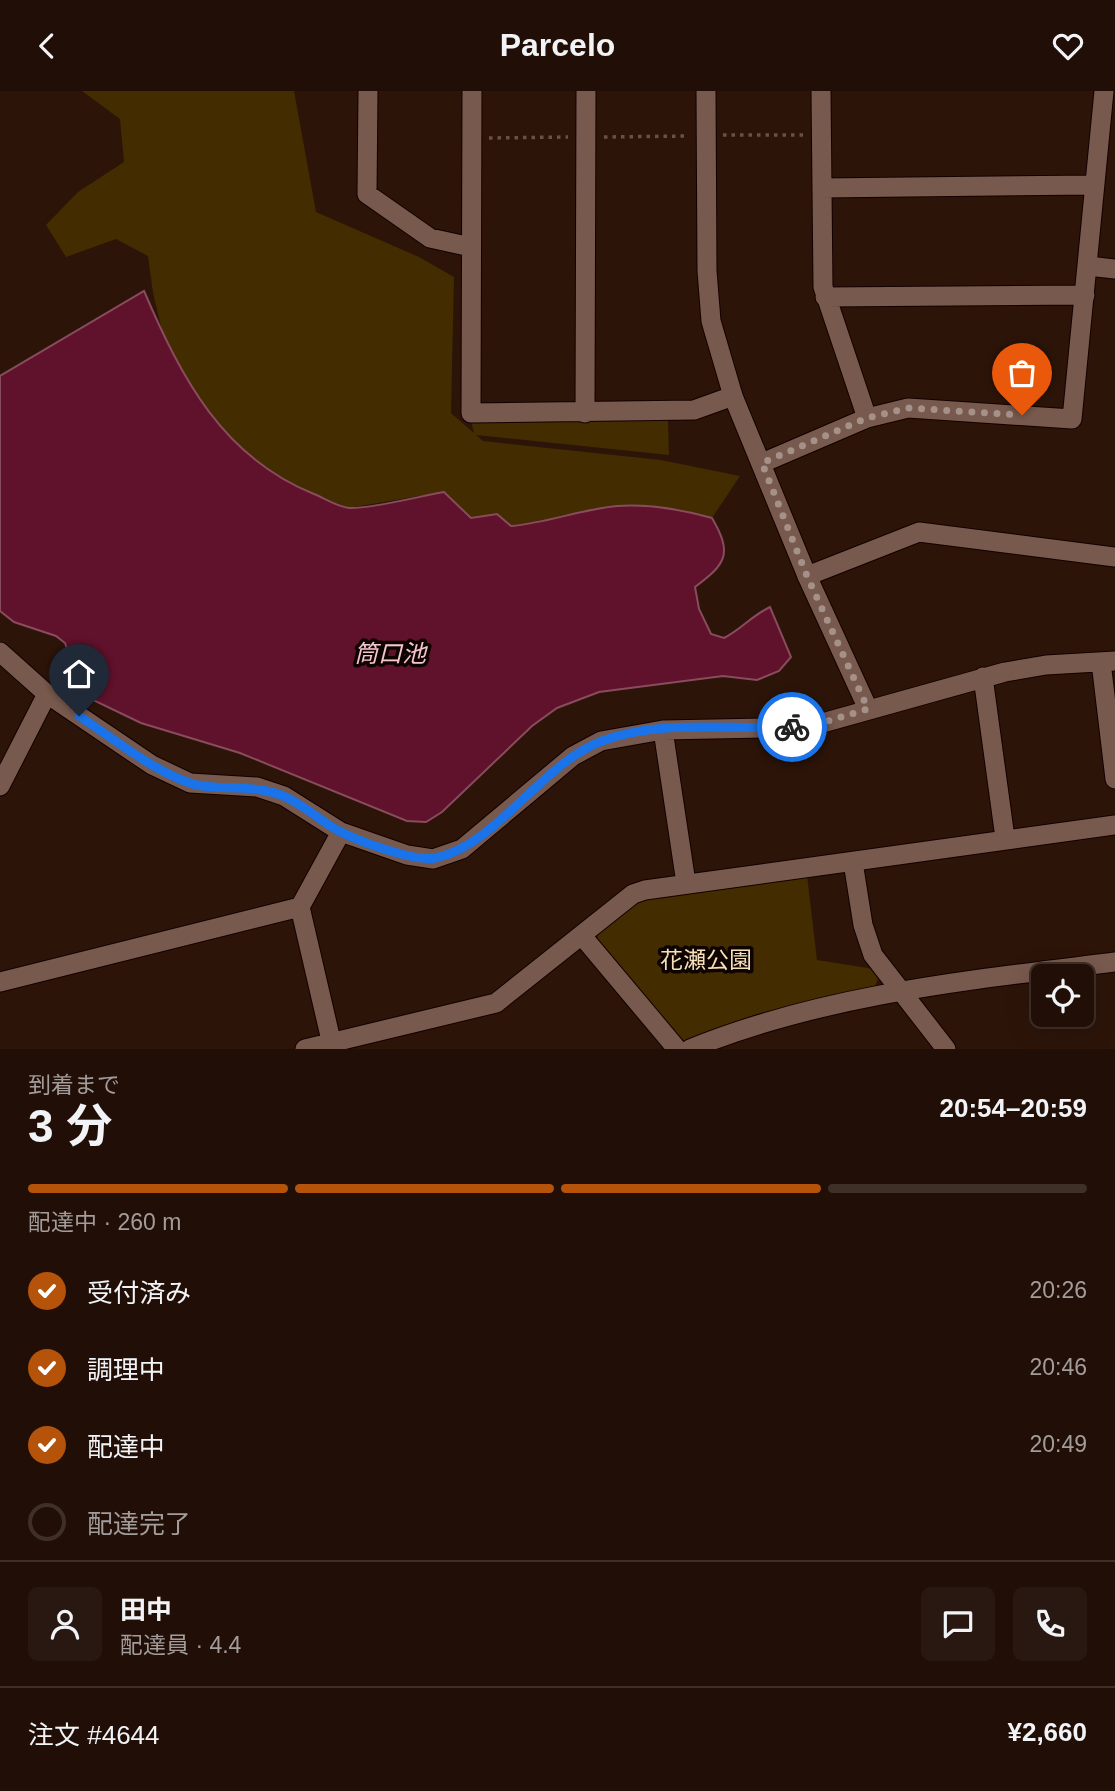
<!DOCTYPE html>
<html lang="ja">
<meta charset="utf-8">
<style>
body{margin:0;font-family:Helvetica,"Noto Sans JP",sans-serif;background:#291811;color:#f1f3f6;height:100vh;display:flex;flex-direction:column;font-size:26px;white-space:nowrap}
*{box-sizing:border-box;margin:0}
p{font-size:23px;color:#a29c9b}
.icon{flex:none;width:38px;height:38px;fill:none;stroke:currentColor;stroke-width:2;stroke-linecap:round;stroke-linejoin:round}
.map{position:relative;height:958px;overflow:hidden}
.details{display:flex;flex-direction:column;background:#210f07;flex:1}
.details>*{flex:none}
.buttons{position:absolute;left:1031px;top:873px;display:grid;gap:14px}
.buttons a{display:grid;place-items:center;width:63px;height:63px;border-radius:10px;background:#210f07;box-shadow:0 7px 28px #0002,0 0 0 2px #3e2f28;font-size:35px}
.pin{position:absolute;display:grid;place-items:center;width:60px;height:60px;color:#fff;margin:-72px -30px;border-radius:50% 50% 50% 0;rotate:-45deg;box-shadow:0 0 7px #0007}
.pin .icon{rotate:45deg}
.courier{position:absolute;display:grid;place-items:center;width:70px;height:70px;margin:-35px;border:5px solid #1a73e8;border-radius:50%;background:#fff;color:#222;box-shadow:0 2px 9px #0007}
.head em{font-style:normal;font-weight:700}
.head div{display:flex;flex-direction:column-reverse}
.head{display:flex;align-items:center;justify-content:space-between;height:119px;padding:0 28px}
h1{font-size:46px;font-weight:700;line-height:52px}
.bar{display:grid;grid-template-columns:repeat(4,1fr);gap:10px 7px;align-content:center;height:84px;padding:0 28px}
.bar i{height:9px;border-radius:5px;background:#3e2f28}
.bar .selected{background:#b45309}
.bar p{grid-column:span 4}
.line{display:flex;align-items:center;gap:18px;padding:0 28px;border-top:2px solid #3e2f28}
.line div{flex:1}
.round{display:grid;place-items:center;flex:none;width:74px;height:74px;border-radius:10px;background:#291811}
ol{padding:0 28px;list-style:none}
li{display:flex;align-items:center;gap:21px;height:77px}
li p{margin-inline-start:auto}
li .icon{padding:7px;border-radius:50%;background:#b45309;color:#fff;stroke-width:4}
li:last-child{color:#a29c9b}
li i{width:38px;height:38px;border:4px solid #3e2f28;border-radius:50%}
header{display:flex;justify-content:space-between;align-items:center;height:91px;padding:0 28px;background:#210f07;font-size:32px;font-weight:700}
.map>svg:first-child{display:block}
.green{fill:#422c00}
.water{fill:#60112c;stroke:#884c5c;stroke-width:2}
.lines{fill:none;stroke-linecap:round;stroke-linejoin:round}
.minor-casing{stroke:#130100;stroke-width:21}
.tertiary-casing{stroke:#130100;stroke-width:21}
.path{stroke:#675148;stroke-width:3.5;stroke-dasharray:3.5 5;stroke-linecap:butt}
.minor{stroke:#77594d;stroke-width:19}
.tertiary{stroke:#77594d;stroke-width:19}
.done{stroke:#a59188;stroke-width:7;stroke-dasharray:0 12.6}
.route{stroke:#1a73e8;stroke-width:9}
.labels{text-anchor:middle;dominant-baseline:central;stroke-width:7;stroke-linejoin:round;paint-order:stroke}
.park-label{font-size:23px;fill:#f7dfb8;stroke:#0d0402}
.water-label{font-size:24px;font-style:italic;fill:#f6c5ce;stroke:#0d0402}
</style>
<header><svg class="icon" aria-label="back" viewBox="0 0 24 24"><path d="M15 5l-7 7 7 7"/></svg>Parcelo<svg class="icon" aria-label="heart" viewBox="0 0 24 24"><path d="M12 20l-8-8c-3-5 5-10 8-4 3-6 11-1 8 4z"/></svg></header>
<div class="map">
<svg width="1115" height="958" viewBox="0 0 1115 958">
<rect width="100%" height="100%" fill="#2c1409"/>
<path class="green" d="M 82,0 L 294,0 L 316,121 L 419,166 L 454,186 L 451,322 L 474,342 L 471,330 L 668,329 L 669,364 L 476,344 L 483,350 L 661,369 L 740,385 L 712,427 C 680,418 651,413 617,415 C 582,418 547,432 511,435 L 496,423 L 471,427 L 444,401 L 348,417 L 294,395 L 241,360 L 195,303 L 164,248 L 153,202 L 148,165 L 116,148 L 66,166 L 46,134 L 78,101 L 124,71 L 120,28 Z
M 807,784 L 817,869 L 874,878 L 879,885 L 874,898 L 689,951 L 680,950 L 597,850 L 598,843 L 637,810 Z"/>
<path class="water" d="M 144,200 C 181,286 222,366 314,403 C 324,407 338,416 349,417 C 370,418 421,405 444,401 L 471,427 L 497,423 L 511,435 C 547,432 582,418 617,415 C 651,413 680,418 712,427 C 733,463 726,473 695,496 L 699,518 L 711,543 L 724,547 C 742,538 751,525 770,516 L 791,566 L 779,580 L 757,589 L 723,585 L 599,601 L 557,617 L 532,635 L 442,721 L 426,731 L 407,730 L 240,662 L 141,632 L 93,609 L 80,596 L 65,552 L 56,545 L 14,531 L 0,520 L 0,285 Z"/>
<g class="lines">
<g class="minor-casing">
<path id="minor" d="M 368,0 L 367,103 L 430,147 L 471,156
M 472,0 L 471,322 L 694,319 L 733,305
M 821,0 L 823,196 L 867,327
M 822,97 L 1094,94
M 1088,175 L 1115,178
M 825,206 L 1085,204
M 585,322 L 586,0
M 762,372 L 867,327 L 908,317 L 1072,328 L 1104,0
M 807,485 L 919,441 L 1115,466
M 0,561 L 47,603 L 152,674 L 190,692 L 257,696 L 284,705 L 341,741 L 407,764 L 433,768 L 462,758 L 573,665 L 601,650 L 663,639 L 808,636 L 1005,581 L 1046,574 L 1115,570
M 1101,571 L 1115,688
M 983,586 L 1005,747
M 663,639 L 686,792
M 0,695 L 47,603
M 853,771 L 863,834 L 873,864 L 946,958
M 300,816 L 333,958
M 583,846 L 677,958
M 0,891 L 300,816 L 341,741
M 305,958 L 496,912 L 633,803 L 645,799 L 1115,734
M 690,958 C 825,903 971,889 1115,871"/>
</g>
<g class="tertiary-casing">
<path id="tertiary" d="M 706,0 L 707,180 L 711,230 L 733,305 L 807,485 L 868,618"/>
</g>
<path class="path" d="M 723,44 L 803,44
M 604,46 L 687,45
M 489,47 L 568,46"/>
<use href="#minor" class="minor"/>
<use href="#tertiary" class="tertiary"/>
</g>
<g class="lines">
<path class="done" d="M 792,636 L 808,636 L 868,618 L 807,485 L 762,372 L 867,327 L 908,317 L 1022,324"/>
<path class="route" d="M 79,625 C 114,648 148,676 187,691 C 212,701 249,692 281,704 C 302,712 320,730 339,740 C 358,750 415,771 435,767 C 497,754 542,672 602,650 C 660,628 731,639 792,636"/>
</g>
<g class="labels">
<g class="park-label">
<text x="706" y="869">花瀬公園</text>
</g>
<g class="water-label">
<text x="390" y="562">筒口池</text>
</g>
</g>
</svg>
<div class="buttons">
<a><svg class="icon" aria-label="locate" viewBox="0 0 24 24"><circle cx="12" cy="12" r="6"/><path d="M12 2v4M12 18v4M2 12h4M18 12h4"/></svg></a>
</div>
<div class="pin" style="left:1022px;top:324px;background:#ea580c"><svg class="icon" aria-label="bag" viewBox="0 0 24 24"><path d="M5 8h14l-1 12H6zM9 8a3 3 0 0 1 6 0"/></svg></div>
<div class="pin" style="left:79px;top:625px;background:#1f2937"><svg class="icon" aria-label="home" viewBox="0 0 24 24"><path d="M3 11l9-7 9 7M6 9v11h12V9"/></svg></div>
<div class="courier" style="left:792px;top:636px"><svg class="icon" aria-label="bike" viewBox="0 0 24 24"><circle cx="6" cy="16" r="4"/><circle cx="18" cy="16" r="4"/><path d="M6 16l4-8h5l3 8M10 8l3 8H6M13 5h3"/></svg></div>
</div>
<section class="details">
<div class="head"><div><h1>3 分</h1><p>到着まで</p></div><em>20:54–20:59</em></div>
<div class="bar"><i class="selected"></i><i class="selected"></i><i class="selected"></i><i></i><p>配達中 · 260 m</p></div>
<ol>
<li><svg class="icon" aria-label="check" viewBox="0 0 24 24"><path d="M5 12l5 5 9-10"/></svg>受付済み<p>20:26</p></li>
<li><svg class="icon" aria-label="check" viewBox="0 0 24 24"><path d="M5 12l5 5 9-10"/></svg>調理中<p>20:46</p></li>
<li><svg class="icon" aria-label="check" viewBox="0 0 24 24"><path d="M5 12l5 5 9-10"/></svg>配達中<p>20:49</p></li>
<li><i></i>配達完了</li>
</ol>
<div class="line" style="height:126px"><a class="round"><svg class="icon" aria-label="person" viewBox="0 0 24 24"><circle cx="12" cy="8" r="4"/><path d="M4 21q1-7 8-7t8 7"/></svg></a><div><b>田中</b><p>配達員 · 4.4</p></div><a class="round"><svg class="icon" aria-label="chat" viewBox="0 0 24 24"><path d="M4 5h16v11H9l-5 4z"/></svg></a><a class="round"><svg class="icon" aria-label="phone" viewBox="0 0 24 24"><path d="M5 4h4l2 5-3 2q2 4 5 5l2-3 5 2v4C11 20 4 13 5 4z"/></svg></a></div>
<div class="line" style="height:91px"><div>注文 #4644</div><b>¥2,660</b></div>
</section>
